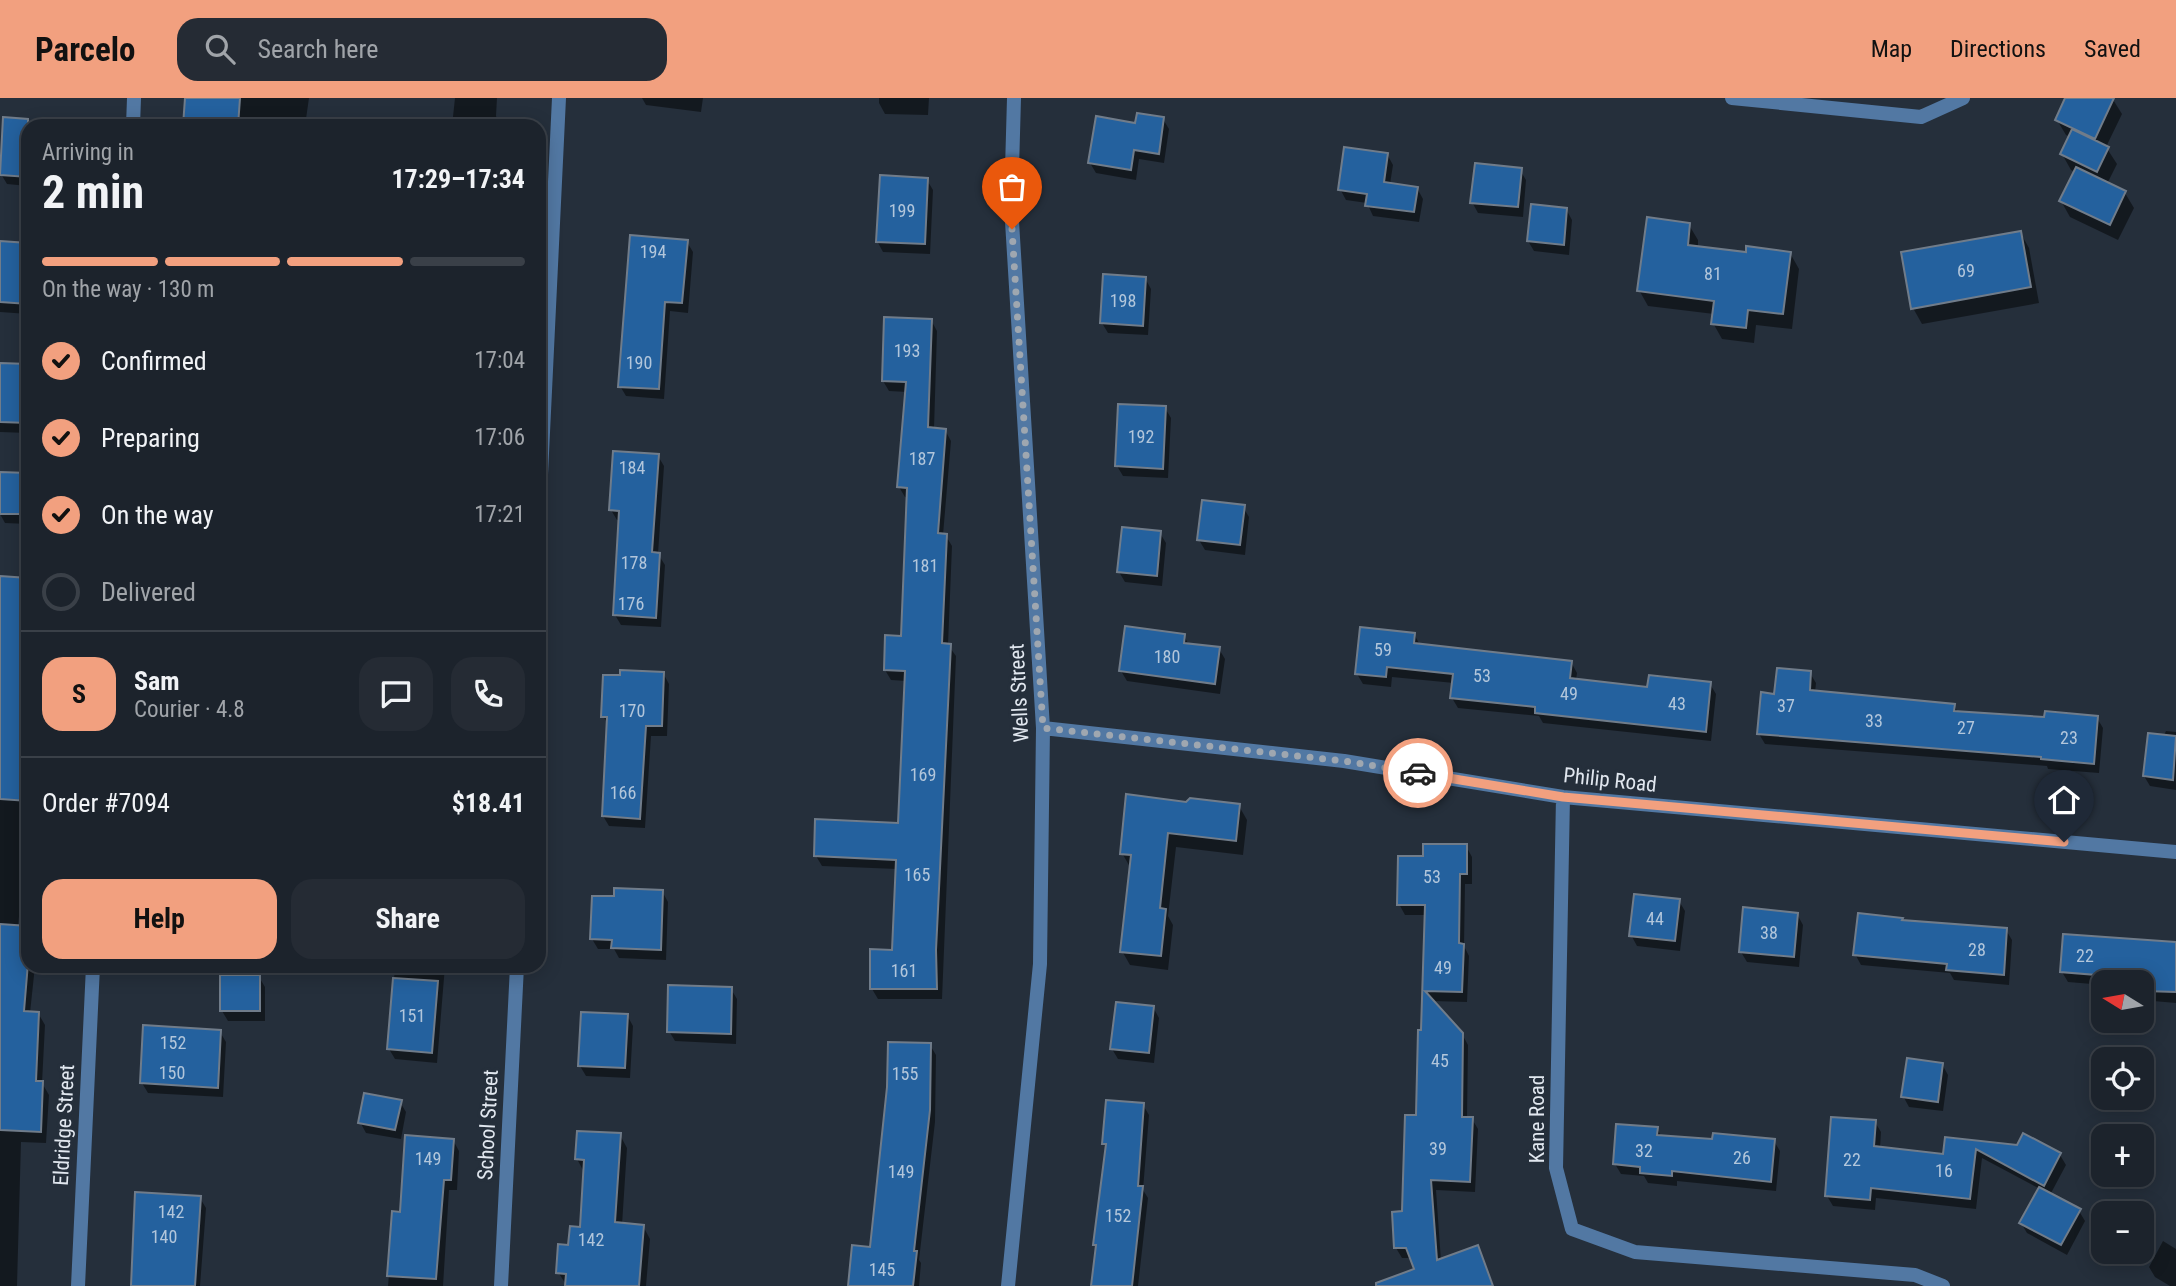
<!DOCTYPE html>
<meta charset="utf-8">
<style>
body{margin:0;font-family:"Roboto Condensed",sans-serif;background:#252b34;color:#f1f3f6;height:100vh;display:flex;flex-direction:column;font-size:26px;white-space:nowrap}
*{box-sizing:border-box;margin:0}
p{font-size:23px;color:#a0a4a9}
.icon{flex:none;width:38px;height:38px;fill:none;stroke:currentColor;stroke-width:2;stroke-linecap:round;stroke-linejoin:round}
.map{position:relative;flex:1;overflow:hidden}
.details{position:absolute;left:21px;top:21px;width:525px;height:854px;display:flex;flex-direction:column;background:#1c232c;border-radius:21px;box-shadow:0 4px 18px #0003,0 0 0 2px #3a4048}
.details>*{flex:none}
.needle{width:46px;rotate:281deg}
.buttons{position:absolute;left:2091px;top:872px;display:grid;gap:14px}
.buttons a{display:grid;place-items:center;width:63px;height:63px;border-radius:14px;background:#1c232c;box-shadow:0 4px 18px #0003,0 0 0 2px #3a4048;font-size:35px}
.pin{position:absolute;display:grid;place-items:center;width:60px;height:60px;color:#fff;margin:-72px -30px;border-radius:50% 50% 50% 0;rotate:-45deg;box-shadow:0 0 7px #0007}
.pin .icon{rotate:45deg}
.courier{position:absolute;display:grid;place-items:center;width:70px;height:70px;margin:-35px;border:5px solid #f2a07f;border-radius:50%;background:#fff;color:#222;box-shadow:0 2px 9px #0007}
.headline em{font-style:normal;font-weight:700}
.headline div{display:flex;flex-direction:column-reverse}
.headline{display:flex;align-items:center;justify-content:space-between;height:119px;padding:0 21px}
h1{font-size:46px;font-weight:700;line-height:52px}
.bar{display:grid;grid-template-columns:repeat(4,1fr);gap:10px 7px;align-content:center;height:84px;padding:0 21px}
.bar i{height:9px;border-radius:5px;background:#3a4048}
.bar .on{background:#f2a07f}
.bar p{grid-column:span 4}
.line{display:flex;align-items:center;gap:18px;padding:0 21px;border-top:2px solid #3a4048}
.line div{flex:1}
.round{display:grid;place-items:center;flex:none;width:74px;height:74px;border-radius:21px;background:#252b34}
ol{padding:0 21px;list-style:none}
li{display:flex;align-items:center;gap:21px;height:77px}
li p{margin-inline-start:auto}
li .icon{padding:7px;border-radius:50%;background:#f2a07f;color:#111;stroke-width:4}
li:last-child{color:#a0a4a9}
li i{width:38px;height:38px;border:4px solid #3a4048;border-radius:50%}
.button{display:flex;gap:14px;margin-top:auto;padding:14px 21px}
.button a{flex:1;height:80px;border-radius:21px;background:#f2a07f;color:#111;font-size:28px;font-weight:700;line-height:80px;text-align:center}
.button a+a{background:#252b34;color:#f1f3f6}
header{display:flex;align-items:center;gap:42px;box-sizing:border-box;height:98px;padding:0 35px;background:#f2a07f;color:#111}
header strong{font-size:33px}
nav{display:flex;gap:38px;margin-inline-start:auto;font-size:24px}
.search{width:490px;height:63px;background:#252b34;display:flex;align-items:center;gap:18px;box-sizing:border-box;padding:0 24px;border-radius:21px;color:#a0a4a9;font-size:26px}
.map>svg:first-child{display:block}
.shadow{fill:#0007}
.building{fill:#24619e;stroke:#707c8a;stroke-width:2}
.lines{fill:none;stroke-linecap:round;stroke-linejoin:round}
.street{stroke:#5278a3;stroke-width:14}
.done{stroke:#9fa7b0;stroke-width:7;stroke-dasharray:0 12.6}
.route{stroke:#f2a07f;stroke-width:9}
.labels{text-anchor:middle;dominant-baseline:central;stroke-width:6;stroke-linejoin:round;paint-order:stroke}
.number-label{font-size:18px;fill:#b2c6db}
.street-label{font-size:21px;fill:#e1e7ef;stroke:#252f3b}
</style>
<header>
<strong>Parcelo</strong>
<div class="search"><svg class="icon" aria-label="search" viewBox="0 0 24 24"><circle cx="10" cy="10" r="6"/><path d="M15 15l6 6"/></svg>Search here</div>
<nav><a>Map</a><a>Directions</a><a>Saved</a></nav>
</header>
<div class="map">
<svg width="2176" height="1188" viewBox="0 0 2176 1188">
<rect width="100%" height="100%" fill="#252f3b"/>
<path class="shadow" d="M 187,0 L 309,0 L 305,28 L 269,28 L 244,25 L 244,28 L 185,28 Z
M 455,0 L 497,0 L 496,18 L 500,28 L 452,28 Z
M 642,0 L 703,0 L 701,14 L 646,7 Z
M 879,0 L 929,0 L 928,17 L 885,16 L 879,5 Z
M 2067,0 L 2112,0 L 2122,16 L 2106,49 L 2117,66 L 2107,86 L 2125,95 L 2134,110 L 2118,142 L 2070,119 L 2061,103 L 2075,74 L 2071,72 L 2062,56 L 2070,39 L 2066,37 L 2057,22 Z
M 5,21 L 63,26 L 64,28 L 28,28 L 28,88 L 7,86 L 1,76 Z
M 1163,21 L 1169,31 L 1164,65 L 1139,61 L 1136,82 L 1096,75 L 1090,65 L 1137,27 Z
M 1387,56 L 1393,67 L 1390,86 L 1417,90 L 1423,101 L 1419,124 L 1373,118 L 1367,105 L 1346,102 L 1340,91 Z
M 1520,72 L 1526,82 L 1523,119 L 1478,115 L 1472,104 Z
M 927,82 L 933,92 L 930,156 L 883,154 L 877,143 Z
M 1566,111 L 1572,122 L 1569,157 L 1534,153 L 1528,143 Z
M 1689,127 L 1698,142 L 1698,150 L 1747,156 L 1790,155 L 1799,171 L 1792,231 L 1756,227 L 1754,245 L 1722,241 L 1713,225 L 1714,216 L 1648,208 L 1639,192 Z
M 2020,134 L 2029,150 L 2039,205 L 1922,226 L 1913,210 Z
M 687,144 L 693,154 L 688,215 L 670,213 L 664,301 L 626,298 L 620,288 Z
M 0,145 L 28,146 L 28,216 L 0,214 Z
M 1145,180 L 1151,191 L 1148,237 L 1108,235 L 1102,225 Z
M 931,222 L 937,233 L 934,331 L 945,332 L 951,343 L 943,437 L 946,438 L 952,448 L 948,547 L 956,558 L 942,901 L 878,901 L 872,891 L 894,853 L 897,771 L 822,768 L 816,758 L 900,727 L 906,583 L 891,582 L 885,572 L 902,540 L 909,400 L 905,399 L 899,389 L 907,294 L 889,293 L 883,283 Z
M 0,267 L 28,268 L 28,335 L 0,334 Z
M 1165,310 L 1171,320 L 1168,380 L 1123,378 L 1117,368 Z
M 658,358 L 664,368 L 658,456 L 665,467 L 661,529 L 621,527 L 615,517 L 620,422 L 617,422 L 611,412 Z
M 0,376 L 28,376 L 28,426 L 5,425 L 0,416 Z
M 1243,409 L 1249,419 L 1245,457 L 1205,452 L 1199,442 Z
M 1160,435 L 1166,445 L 1162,488 L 1125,484 L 1119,474 Z
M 28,482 L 28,723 L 18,829 L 28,830 L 28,868 L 35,868 L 30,915 L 38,915 L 45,927 L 42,985 L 49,997 L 46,1045 L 21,1044 L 17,1188 L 0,1188 L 0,516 Z
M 1414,536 L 1420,547 L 1571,564 L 1577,575 L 1576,582 L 1649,591 L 1710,586 L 1716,596 L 1711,643 L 1543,625 L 1539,618 L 1458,610 L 1452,600 L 1454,585 L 1392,579 L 1391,589 L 1363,586 L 1357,576 Z
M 1184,538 L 1189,547 L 1219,551 L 1225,561 L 1220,596 L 1127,583 L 1121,573 Z
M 663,575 L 669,586 L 667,638 L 651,638 L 645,730 L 609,728 L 603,718 L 609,628 L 603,618 Z
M 1810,575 L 1816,585 L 1815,595 L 1954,607 L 1958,615 L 2046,621 L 2097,620 L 2103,630 L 2099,675 L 2048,671 L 2047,668 L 1765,646 L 1759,636 L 1776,598 Z
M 2166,633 L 2176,634 L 2176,692 L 2150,688 L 2144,678 Z
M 1186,706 L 1239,708 L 1247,722 L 1243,757 L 1176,749 L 1168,818 L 1173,827 L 1168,872 L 1130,867 L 1122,853 L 1130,769 L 1122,755 Z
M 1466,748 L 1472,759 L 1472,786 L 1465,786 L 1464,848 L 1469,858 L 1467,904 L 1432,903 L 1462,936 L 1468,947 L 1467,1021 L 1472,1021 L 1478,1031 L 1475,1094 L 1436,1092 L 1441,1163 L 1477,1149 L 1494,1188 L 1422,1188 L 1411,1160 L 1402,1160 L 1396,1150 L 1404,1115 L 1417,1019 L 1423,934 L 1427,817 L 1405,817 L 1399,806 L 1424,760 Z
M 662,793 L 668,804 L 666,862 L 619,860 L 614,851 L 598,851 L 592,841 L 616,800 Z
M 1679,803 L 1685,813 L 1680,853 L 1637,848 L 1631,837 Z
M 1797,816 L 1803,827 L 1799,869 L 1747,864 L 1741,854 Z
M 1903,824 L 2006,832 L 2012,842 L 2009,887 L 1954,882 L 1950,875 L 1861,867 L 1855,856 Z
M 2176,846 L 2176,905 L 2153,903 L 2147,890 L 2142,890 L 2142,884 L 2104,884 L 2104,887 L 2068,884 L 2062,874 Z
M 395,868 L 445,868 L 437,965 L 395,961 L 389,951 Z
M 259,879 L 265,889 L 265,923 L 228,923 L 222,913 Z
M 731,891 L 737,901 L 736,946 L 675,943 L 669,933 Z
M 1153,909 L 1159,920 L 1154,965 L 1118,961 L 1112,951 Z
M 627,917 L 633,928 L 630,980 L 586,978 L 580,968 Z
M 220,934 L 226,944 L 223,999 L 148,995 L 142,985 Z
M 930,947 L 936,957 L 935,1024 L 919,1162 L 921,1165 L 919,1188 L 850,1188 L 871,1151 Z
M 1942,966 L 1948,977 L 1943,1013 L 1909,1009 L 1903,998 Z
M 400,1004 L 406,1014 L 401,1041 L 366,1035 L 360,1024 Z
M 1143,1007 L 1149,1017 L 1143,1092 L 1148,1100 L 1138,1188 L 1093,1188 L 1098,1151 L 1095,1146 L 1107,1051 L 1103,1045 Z
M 1875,1024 L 1881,1034 L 1880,1050 L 1944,1058 L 1946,1041 L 2060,1057 L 2066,1067 L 2050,1097 L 2079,1113 L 2085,1123 L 2067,1157 L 2027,1135 L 2021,1125 L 2040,1091 L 1982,1060 L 1976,1111 L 1876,1100 L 1875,1112 L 1833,1108 L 1827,1098 Z
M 1657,1031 L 1662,1039 L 1714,1043 L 1774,1043 L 1780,1053 L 1776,1093 L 1677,1083 L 1677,1088 L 1648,1085 L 1644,1078 L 1621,1076 L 1615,1066 Z
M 620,1037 L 627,1050 L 622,1127 L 643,1128 L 650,1141 L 646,1188 L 567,1188 L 558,1174 L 570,1148 L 582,1130 L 584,1074 L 577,1061 Z
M 453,1042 L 459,1053 L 457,1092 L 449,1092 L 443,1188 L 388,1188 L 394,1115 L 401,1116 Z
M 200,1100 L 206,1110 L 200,1188 L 133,1188 Z
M 2163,1143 L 2176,1151 L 2176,1188 L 2170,1188 L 2155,1179 L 2149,1169 Z"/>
<path class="building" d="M 185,0 L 240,0 L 238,28 L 183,28 Z
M 2065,0 L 2114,0 L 2095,41 L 2055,22 Z
M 1137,15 L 1164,19 L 1159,56 L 1134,52 L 1131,72 L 1088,65 L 1096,18 L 1135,25 Z
M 3,19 L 28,21 L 28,79 L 0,77 Z
M 2072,31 L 2109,49 L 2097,74 L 2060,56 Z
M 1344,49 L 1388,55 L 1384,84 L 1418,89 L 1414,114 L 1365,108 L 1367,96 L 1338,92 Z
M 1475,65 L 1522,70 L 1518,109 L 1470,105 Z
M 2076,69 L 2126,93 L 2110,127 L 2059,103 Z
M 880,77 L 928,80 L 925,146 L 876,144 Z
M 1531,106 L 1567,110 L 1564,147 L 1527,143 Z
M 1647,119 L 1690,125 L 1688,147 L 1746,154 L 1746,148 L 1791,154 L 1783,216 L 1748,212 L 1746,230 L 1711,226 L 1714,203 L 1637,193 Z
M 2021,133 L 2031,189 L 1911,211 L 1901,154 Z
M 630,137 L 688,142 L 682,205 L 665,204 L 659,291 L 618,289 Z
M 0,143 L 28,145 L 28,206 L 0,204 Z
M 1103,176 L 1146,179 L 1143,228 L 1100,225 Z
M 884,219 L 932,221 L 928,329 L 946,331 L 938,435 L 947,436 L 942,545 L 951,546 L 936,852 L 937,891 L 870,891 L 870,851 L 892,852 L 896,762 L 814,758 L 815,721 L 898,725 L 905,573 L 884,572 L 885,537 L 901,538 L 907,390 L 897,389 L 906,284 L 882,283 Z
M 0,265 L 28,266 L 28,325 L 0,324 Z
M 1118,306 L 1166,308 L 1163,371 L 1115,368 Z
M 613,353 L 659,356 L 652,454 L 660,455 L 656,520 L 613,517 L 619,413 L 609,412 Z
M 0,374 L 28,375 L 28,416 L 0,416 Z
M 1202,402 L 1245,407 L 1240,447 L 1197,442 Z
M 1122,429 L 1161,433 L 1157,478 L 1117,474 Z
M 0,478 L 28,480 L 28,703 L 0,701 Z
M 1125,528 L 1185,536 L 1184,545 L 1220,549 L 1215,586 L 1119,573 Z
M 1360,529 L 1415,535 L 1414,545 L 1572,563 L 1570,580 L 1647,589 L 1649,577 L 1711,584 L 1706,634 L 1535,615 L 1535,609 L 1450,600 L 1453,576 L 1387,569 L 1386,579 L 1355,576 Z
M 1777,570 L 1811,573 L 1810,592 L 1955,606 L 1954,613 L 2044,619 L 2045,613 L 2098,618 L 2094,666 L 2041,661 L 2041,659 L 1757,636 L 1761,594 L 1774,596 Z
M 620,572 L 664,574 L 662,628 L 646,628 L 640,721 L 602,718 L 607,619 L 601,619 L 603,577 L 620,577 Z
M 2148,635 L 2176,638 L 2173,682 L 2143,678 Z
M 1126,696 L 1186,704 L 1190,700 L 1240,706 L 1236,743 L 1168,735 L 1160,810 L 1166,811 L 1161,858 L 1120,854 L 1131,757 L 1120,756 Z
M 1423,746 L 1467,746 L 1467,776 L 1460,776 L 1459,845 L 1464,846 L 1462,894 L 1425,893 L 1463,935 L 1462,1019 L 1473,1019 L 1470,1084 L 1431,1082 L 1437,1162 L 1478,1147 L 1493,1188 L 1376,1188 L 1376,1185 L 1414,1171 L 1406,1150 L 1394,1150 L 1392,1114 L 1402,1113 L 1405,1017 L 1416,1017 L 1418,932 L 1421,932 L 1425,807 L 1397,807 L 1398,758 L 1423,758 Z
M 614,790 L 663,792 L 661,852 L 611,850 L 612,842 L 590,841 L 592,798 L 614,798 Z
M 1634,796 L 1680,801 L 1675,843 L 1629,838 Z
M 1743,809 L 1798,815 L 1794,859 L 1739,854 Z
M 1858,815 L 1903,820 L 1902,822 L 2007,830 L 2004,877 L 1946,872 L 1947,866 L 1853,857 Z
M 0,826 L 28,828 L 28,865 L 24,913 L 39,914 L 36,983 L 43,983 L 41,1034 L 0,1032 Z
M 2063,836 L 2176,844 L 2176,894 L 2145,893 L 2146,881 L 2060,874 Z
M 220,877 L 260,877 L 260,913 L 220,913 Z
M 393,880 L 438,883 L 432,955 L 387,951 Z
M 668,887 L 732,889 L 731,936 L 667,934 Z
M 1116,904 L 1154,908 L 1149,955 L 1110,951 Z
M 581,914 L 628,916 L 625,970 L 578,968 Z
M 143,927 L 221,932 L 218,990 L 140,985 Z
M 888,944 L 931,945 L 930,1012 L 914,1153 L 917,1153 L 913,1188 L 848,1188 L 852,1147 L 870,1149 L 887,989 Z
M 1907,960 L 1943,965 L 1938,1004 L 1901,999 Z
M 364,995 L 402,1002 L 395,1032 L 358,1025 Z
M 1106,1002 L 1144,1005 L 1138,1088 L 1143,1088 L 1132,1188 L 1091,1188 L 1096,1147 L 1093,1147 L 1106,1046 L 1102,1046 Z
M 1831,1019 L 1876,1022 L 1874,1048 L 1943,1056 L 1945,1039 L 2017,1047 L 2023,1035 L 2061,1055 L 2044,1088 L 1976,1051 L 1970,1101 L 1871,1090 L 1870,1102 L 1825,1098 Z
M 1616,1026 L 1658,1029 L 1657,1037 L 1712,1041 L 1713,1035 L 1775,1041 L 1771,1084 L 1672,1073 L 1672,1078 L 1640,1075 L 1640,1069 L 1613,1066 Z
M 577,1033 L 621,1035 L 615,1124 L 644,1127 L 639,1188 L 565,1188 L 566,1176 L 556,1175 L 558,1146 L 568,1147 L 570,1128 L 580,1129 L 584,1062 L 575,1061 Z
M 405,1037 L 454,1041 L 451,1082 L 444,1082 L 436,1181 L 387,1178 L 392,1113 L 400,1114 Z
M 2039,1089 L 2081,1111 L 2061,1147 L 2019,1125 Z
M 135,1094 L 201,1098 L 195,1188 L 131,1188 Z"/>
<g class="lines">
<path class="street" d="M 1732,0 L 1921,19 L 1963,0
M 133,28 L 134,0
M 539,418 L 559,0
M 1043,630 L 1344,663 L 1563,699 L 2176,754
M 1563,699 L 1556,1070 L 1572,1131 L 1635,1154 L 1915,1177 L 1943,1188
M 78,1188 L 93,868
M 501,1188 L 517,868
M 1008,1188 L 1040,866 L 1043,630 L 1011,107 L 1014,0"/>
</g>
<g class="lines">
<path class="done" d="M 1012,131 L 1043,630 L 1344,663 L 1418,675"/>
<path class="route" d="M 1418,675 L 1563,699 L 2064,744"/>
</g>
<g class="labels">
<g class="number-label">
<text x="902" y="112">199</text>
<text x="653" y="153">194</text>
<text x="1966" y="172">69</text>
<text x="1713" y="175">81</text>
<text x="1123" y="202">198</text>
<text x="907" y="252">193</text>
<text x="639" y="264">190</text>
<text x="1141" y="338">192</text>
<text x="922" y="360">187</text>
<text x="632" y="369">184</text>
<text x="634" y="464">178</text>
<text x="925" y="467">181</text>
<text x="631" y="505">176</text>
<text x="1383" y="551">59</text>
<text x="1167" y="558">180</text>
<text x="1482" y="577">53</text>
<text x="1569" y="595">49</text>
<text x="1677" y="605">43</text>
<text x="1786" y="607">37</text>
<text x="632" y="612">170</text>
<text x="1874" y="622">33</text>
<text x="1966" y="629">27</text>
<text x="2069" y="639">23</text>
<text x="923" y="676">169</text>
<text x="623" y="694">166</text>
<text x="917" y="776">165</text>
<text x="1432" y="778">53</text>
<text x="1655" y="820">44</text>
<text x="1769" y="834">38</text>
<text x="1977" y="851">28</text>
<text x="2085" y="857">22</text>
<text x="1443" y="869">49</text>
<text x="904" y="872">161</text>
<text x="412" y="917">151</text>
<text x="173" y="944">152</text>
<text x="1440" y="962">45</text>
<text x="172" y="974">150</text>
<text x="905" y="975">155</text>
<text x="1438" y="1050">39</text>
<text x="1644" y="1052">32</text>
<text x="1742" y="1059">26</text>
<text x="428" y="1060">149</text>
<text x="1852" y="1061">22</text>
<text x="1944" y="1072">16</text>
<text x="901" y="1073">149</text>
<text x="171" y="1113">142</text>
<text x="1118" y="1117">152</text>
<text x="164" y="1138">140</text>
<text x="591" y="1141">142</text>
<text x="882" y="1171">145</text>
</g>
<g class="street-label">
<text transform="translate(1019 595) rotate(-93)">Wells Street</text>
<text transform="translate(1610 682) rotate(6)">Philip Road</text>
<text transform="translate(1537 1021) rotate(-90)">Kane Road</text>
<text transform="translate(64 1027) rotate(-87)">Eldridge Street</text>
<text transform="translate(488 1027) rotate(-87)">School Street</text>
</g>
</g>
</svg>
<div class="buttons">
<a><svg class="needle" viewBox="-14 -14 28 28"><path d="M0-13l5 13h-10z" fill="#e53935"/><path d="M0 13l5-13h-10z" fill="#a0a4a9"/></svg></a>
<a><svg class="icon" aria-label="locate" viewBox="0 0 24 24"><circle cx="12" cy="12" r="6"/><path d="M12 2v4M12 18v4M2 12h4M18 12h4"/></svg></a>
<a>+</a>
<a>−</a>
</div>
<div class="pin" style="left:1012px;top:131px;background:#ea580c"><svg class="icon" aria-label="bag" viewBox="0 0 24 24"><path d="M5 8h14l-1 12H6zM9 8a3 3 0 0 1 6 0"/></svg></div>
<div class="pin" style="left:2064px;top:744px;background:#1f2937"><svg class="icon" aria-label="home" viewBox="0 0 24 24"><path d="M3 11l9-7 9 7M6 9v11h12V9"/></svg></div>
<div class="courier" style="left:1418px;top:675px"><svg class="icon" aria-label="car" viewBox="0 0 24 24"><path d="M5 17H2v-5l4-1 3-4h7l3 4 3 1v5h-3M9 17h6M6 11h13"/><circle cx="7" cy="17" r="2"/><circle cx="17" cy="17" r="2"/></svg></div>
<section class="details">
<div class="headline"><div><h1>2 min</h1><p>Arriving in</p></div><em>17:29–17:34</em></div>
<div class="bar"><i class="on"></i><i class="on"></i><i class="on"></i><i></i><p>On the way · 130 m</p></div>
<ol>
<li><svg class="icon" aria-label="check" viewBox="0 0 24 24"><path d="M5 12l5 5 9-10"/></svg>Confirmed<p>17:04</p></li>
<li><svg class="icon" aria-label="check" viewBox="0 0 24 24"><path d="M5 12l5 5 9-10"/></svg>Preparing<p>17:06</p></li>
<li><svg class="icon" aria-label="check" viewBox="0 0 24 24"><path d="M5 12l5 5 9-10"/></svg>On the way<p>17:21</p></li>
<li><i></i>Delivered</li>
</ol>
<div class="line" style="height:126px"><b class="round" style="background:#f2a07f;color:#111">S</b><div><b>Sam</b><p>Courier · 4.8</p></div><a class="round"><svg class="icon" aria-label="chat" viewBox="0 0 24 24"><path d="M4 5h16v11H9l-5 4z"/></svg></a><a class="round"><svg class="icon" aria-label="phone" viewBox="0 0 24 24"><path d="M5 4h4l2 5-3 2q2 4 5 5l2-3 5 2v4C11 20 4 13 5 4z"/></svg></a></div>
<div class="line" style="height:91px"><div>Order #7094</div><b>$18.41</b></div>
<div class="button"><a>Help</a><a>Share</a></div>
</section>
</div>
